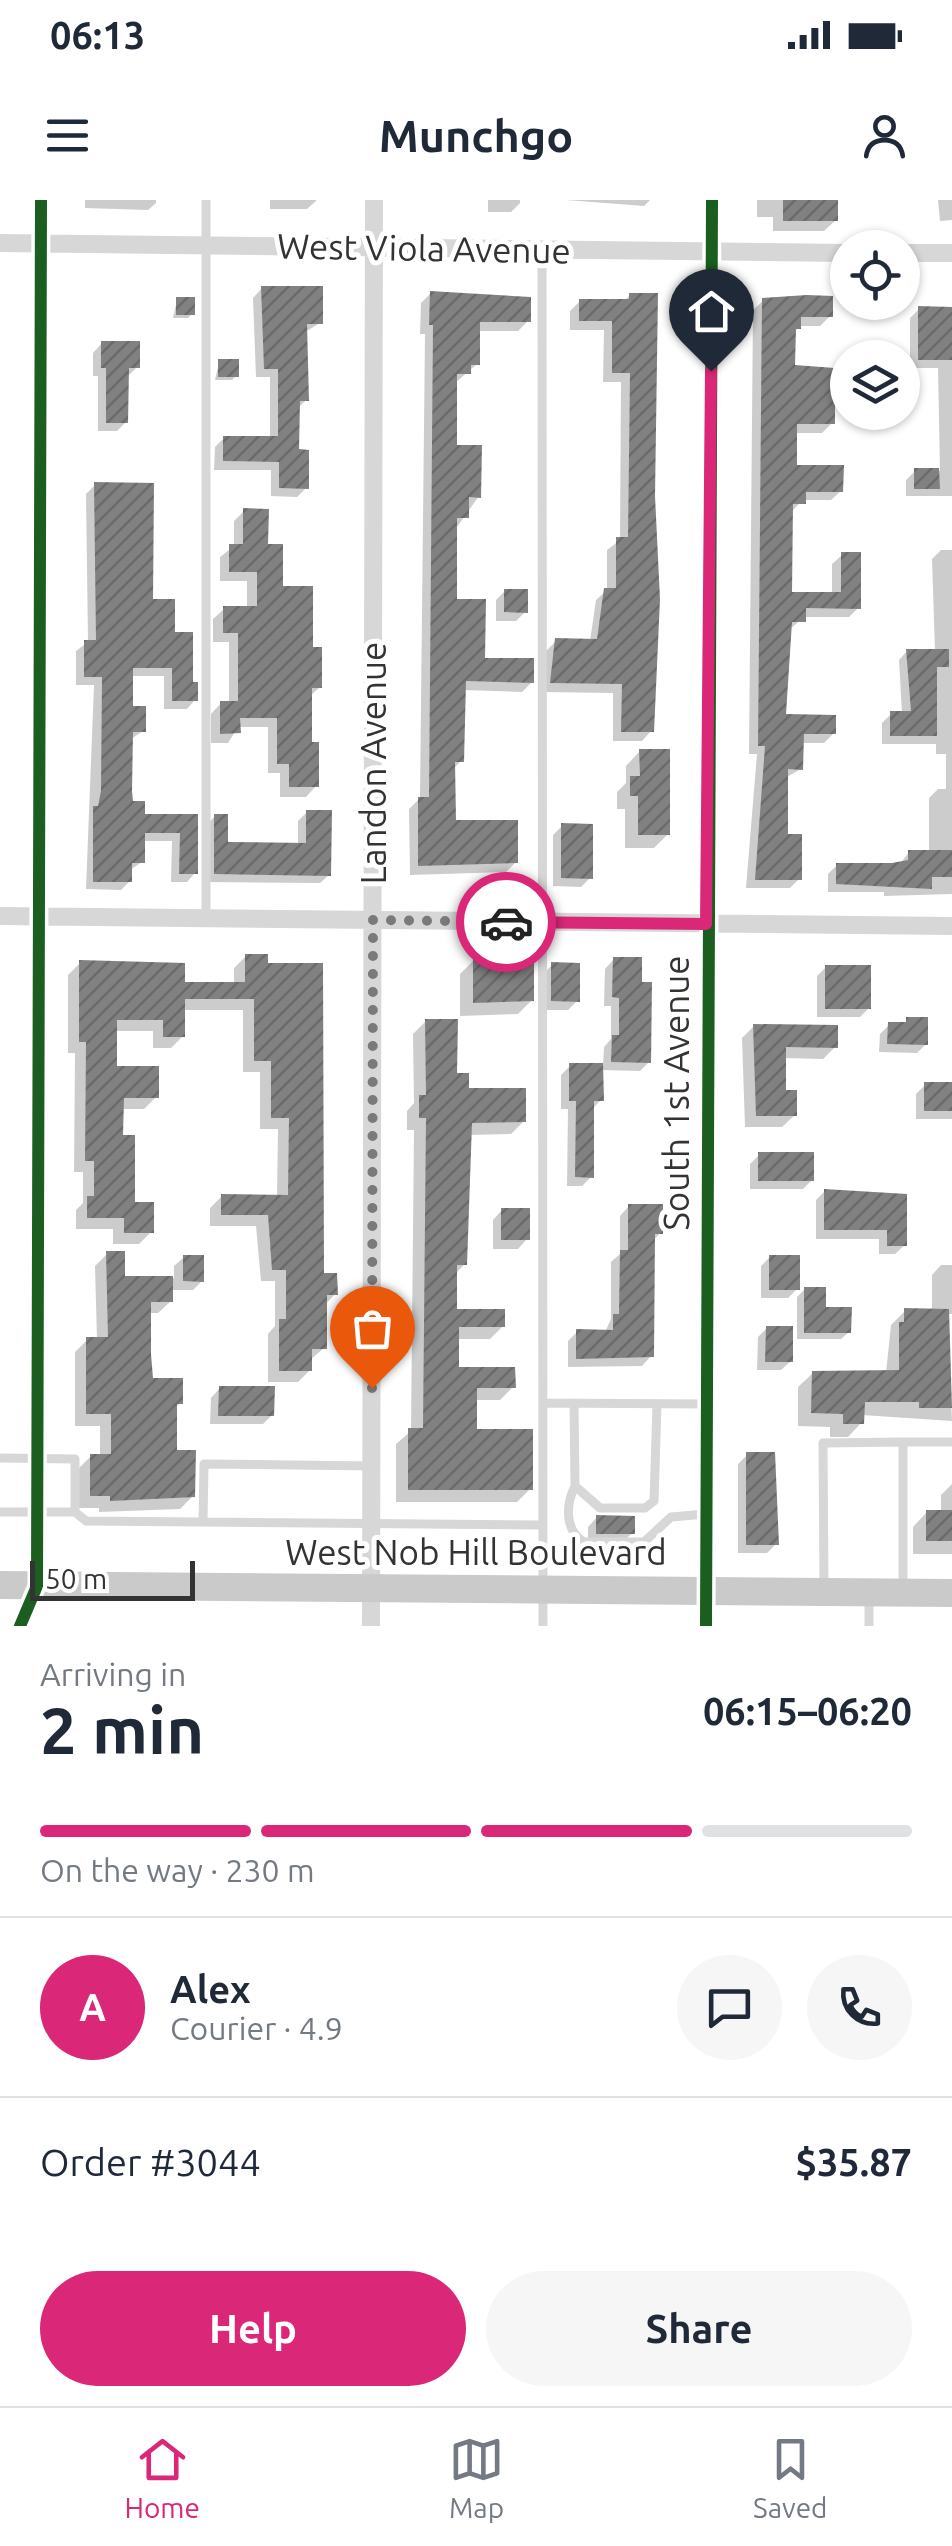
<!DOCTYPE html>
<meta charset="utf-8">
<style>
body{margin:0;font-family:Ubuntu,sans-serif;background:#f6f6f7;color:#1f2937;height:100vh;display:flex;flex-direction:column;font-size:38px;white-space:nowrap}
*{box-sizing:border-box;margin:0}
p{font-size:32px;color:#747a83}
.icon{flex:none;width:55px;height:55px;fill:none;stroke:currentColor;stroke-width:2;stroke-linecap:round;stroke-linejoin:round}
.map{position:relative;height:1426px;overflow:hidden}
.panel{display:flex;flex-direction:column;background:#fff;flex:1}
.panel>*{flex:none}
.tools{position:absolute;left:830px;top:30px;display:grid;gap:20px}
.tools a{display:grid;place-items:center;width:90px;height:90px;border-radius:50%;background:#fff;box-shadow:0 2px 8px #0004;font-size:50px}
.scale{position:absolute;left:30px;bottom:25px;width:165px;box-sizing:border-box;padding-left:10px;border:5px solid #333;border-top:0;font-size:28px;line-height:35px;white-space:nowrap;color:#333;-webkit-text-stroke:8px #fff;paint-order:stroke}
.pin{position:absolute;display:grid;place-items:center;width:85px;height:85px;color:#fff;margin:-102px -42px;border-radius:50% 50% 50% 0;rotate:-45deg;box-shadow:0 0 10px #0007}
.pin .icon{rotate:45deg}
.courier{position:absolute;display:grid;place-items:center;width:100px;height:100px;margin:-50px;border:8px solid #db2777;border-radius:50%;background:#fff;color:#222;box-shadow:0 2px 12px #0007}
.head em{font-style:normal;font-weight:700}
.head div{display:flex;flex-direction:column-reverse}
.head{display:flex;align-items:center;justify-content:space-between;height:170px;padding:0 40px}
h1{font-size:65px;font-weight:700;line-height:75px}
.bar{display:grid;grid-template-columns:repeat(4,1fr);gap:15px 10px;align-content:center;height:120px;padding:0 40px}
.bar i{height:12px;border-radius:8px;background:#e0e1e3}
.bar .current{background:#db2777}
.bar p{grid-column:span 4}
.line{display:flex;align-items:center;gap:25px;padding:0 40px;border-top:2px solid #e0e1e3}
.line div{flex:1}
.round{display:grid;place-items:center;flex:none;width:105px;height:105px;border-radius:52px;background:#f6f6f7}
.cta{display:flex;gap:20px;margin-top:auto;padding:20px 40px}
.cta a{flex:1;height:115px;border-radius:60px;background:#db2777;color:#fff;font-size:40px;font-weight:700;line-height:115px;text-align:center}
.cta a+a{background:#f6f6f7;color:#1f2937}
.status{display:flex;justify-content:space-between;align-items:center;height:70px;padding:0 50px;background:#fff;direction:ltr}
.status svg{height:28px;fill:currentColor}
header{display:flex;justify-content:space-between;align-items:center;height:130px;padding:0 40px;background:#fff;font-size:45px;font-weight:700}
.dock{display:flex;justify-content:space-around;align-items:center;height:140px;border-top:2px solid #e0e1e3;background:#fff;font-size:28px;color:#747a83}
.dock a{display:grid;justify-items:center;gap:5px}
.dock .current{color:#db2777}
.map>svg:first-child{display:block}
.shadow{fill:#0003}
.building{fill:url(#building-hatch)}
.lines{fill:none;stroke-linecap:round;stroke-linejoin:round}
.service{stroke:#d7d7d7;stroke-width:9}
.minor{stroke:#d7d7d7;stroke-width:18}
.primary{stroke:#cacaca;stroke-width:28}
.cycleway-casing{stroke:#fff;stroke-width:19}
.cycleway{stroke:#1b5e20;stroke-width:12}
.done{stroke:#7a7a7a;stroke-width:10;stroke-dasharray:0 18}
.route{stroke:#db2777;stroke-width:12}
.labels{text-anchor:middle;dominant-baseline:central;stroke-width:10;stroke-linejoin:round;paint-order:stroke}
.street-label{font-size:35px;fill:#333;stroke:#fff}
</style>
<div class="status"><b>06:13</b><svg viewBox="0 0 49 12"><path d="M0 12V9h3v3zM5 12V6h3v6zM10 12V3h3v9zM15 12V0h3v12zM26 1h20v11H26zM47 4h2v5h-2z"/></svg></div>
<header><svg class="icon" aria-label="menu" viewBox="0 0 24 24"><path d="M4 6h16M4 12h16M4 18h16"/></svg>Munchgo<svg class="icon" aria-label="person" viewBox="0 0 24 24"><circle cx="12" cy="8" r="4"/><path d="M4 21q1-7 8-7t8 7"/></svg></header>
<div class="map">
<svg width="952" height="1426" viewBox="0 0 952 1426">
<defs>
<pattern id="building-hatch" width="6" height="6" patternUnits="userSpaceOnUse" patternTransform="scale(2.5)"><rect width="6" height="6" fill="#818181"/><path d="M-1 1l2-2M0 6l6-6M5 7l2-2" fill="none" stroke="#6a6a6a"/></pattern>
</defs>
<rect width="100%" height="100%" fill="#fff"/>
<path class="shadow" d="M 85,0 L 156,0 L 156,3 L 148,10 L 85,8 Z
M 270,0 L 316,0 L 316,1 L 307,9 L 270,9 Z
M 488,0 L 520,0 L 520,3 L 511,12 L 488,12 Z
M 566,0 L 650,0 L 644,6 Z
M 757,0 L 808,0 L 836,20 L 824,31 L 773,31 L 773,17 L 757,17 Z
M 938,0 L 952,0 L 952,20 L 940,21 Z
M 262,88 L 320,123 L 305,132 L 306,200 L 297,209 L 297,252 L 306,288 L 297,297 L 271,296 L 271,270 L 214,270 L 215,247 L 224,238 L 270,239 L 270,177 L 256,177 L 253,98 Z
M 430,94 L 528,121 L 518,131 L 477,131 L 477,164 L 455,183 L 454,247 L 479,296 L 457,327 L 455,401 L 483,461 L 532,482 L 522,492 L 463,490 L 461,561 L 453,569 L 453,622 L 516,662 L 506,672 L 410,675 L 409,609 L 420,598 L 425,134 L 420,134 L 421,103 Z
M 630,95 L 651,531 L 642,541 L 613,541 L 613,493 L 542,492 L 546,451 L 556,441 L 590,441 L 596,400 L 607,390 L 607,350 L 620,340 L 621,182 L 603,182 L 604,130 L 570,130 L 570,111 L 580,101 L 624,101 Z
M 177,100 L 192,114 L 188,118 L 173,118 Z
M 763,101 L 830,116 L 820,126 L 799,126 L 793,134 L 793,168 L 848,171 L 848,204 L 832,204 L 832,223 L 822,233 L 794,233 L 794,267 L 841,291 L 831,300 L 803,300 L 790,313 L 789,394 L 832,394 L 832,364 L 842,355 L 858,408 L 849,417 L 804,417 L 789,430 L 783,517 L 834,533 L 824,543 L 801,543 L 801,569 L 785,578 L 785,637 L 799,679 L 790,688 L 746,688 L 757,554 L 749,554 L 753,110 Z
M 952,107 L 952,296 L 906,296 L 906,280 L 915,271 L 940,271 L 938,168 L 910,168 L 910,118 L 919,109 Z
M 102,143 L 137,167 L 128,176 L 126,222 L 117,231 L 98,231 L 98,176 L 93,176 L 93,153 Z
M 219,162 L 236,176 L 232,180 L 215,180 Z
M 95,285 L 150,401 L 173,435 L 195,500 L 187,509 L 164,509 L 164,476 L 130,476 L 130,508 L 143,531 L 131,539 L 131,603 L 142,616 L 195,616 L 195,673 L 187,682 L 171,682 L 172,641 L 142,641 L 142,662 L 130,670 L 130,681 L 121,690 L 86,689 L 94,485 L 76,485 L 76,451 L 88,442 L 86,294 Z
M 244,311 L 265,346 L 310,450 L 320,487 L 309,497 L 309,544 L 316,586 L 306,597 L 280,597 L 280,573 L 268,573 L 268,527 L 238,527 L 228,543 L 211,543 L 211,514 L 221,503 L 229,503 L 229,442 L 213,442 L 213,419 L 224,409 L 247,409 L 247,381 L 220,381 L 220,357 L 234,346 L 234,321 Z
M 941,350 L 952,350 L 952,694 L 884,696 L 884,692 L 828,692 L 828,674 L 837,665 L 900,664 L 909,652 L 929,652 L 929,598 L 938,589 L 946,589 L 946,554 L 936,554 L 936,544 L 882,544 L 882,523 L 891,514 L 902,514 L 899,460 L 907,451 L 935,451 L 932,359 Z
M 505,391 L 525,412 L 516,421 L 496,421 L 496,400 Z
M 640,551 L 668,634 L 654,648 L 625,648 L 625,609 L 617,609 L 617,592 L 626,583 L 626,566 Z
M 307,612 L 329,675 L 320,683 L 207,682 L 207,625 L 215,616 L 226,645 L 298,645 L 298,621 Z
M 562,626 L 590,678 L 581,687 L 553,686 L 553,635 Z
M 246,756 L 265,756 L 321,1075 L 335,1094 L 325,1105 L 324,1148 L 310,1160 L 310,1170 L 298,1182 L 268,1182 L 268,1134 L 275,1126 L 275,1081 L 261,1081 L 256,1026 L 210,1026 L 210,1008 L 222,996 L 277,997 L 278,929 L 260,929 L 260,872 L 243,872 L 243,810 L 183,810 L 183,836 L 171,848 L 153,848 L 153,831 L 115,831 L 114,868 L 156,897 L 144,909 L 121,909 L 120,937 L 133,1005 L 151,1032 L 139,1044 L 113,1044 L 113,1029 L 76,1029 L 76,1010 L 83,1003 L 83,972 L 74,972 L 75,853 L 68,853 L 68,775 L 80,763 L 183,784 L 234,784 L 234,768 Z
M 614,759 L 649,862 L 640,871 L 601,870 L 601,900 L 592,909 L 591,977 L 582,986 L 567,986 L 568,909 L 561,909 L 561,875 L 570,866 L 603,866 L 604,847 L 611,839 L 611,806 L 604,806 L 605,769 Z
M 474,760 L 532,800 L 518,814 L 460,816 L 460,774 Z
M 552,765 L 577,801 L 568,810 L 543,810 L 543,774 Z
M 826,767 L 869,808 L 860,817 L 817,817 L 817,776 Z
M 426,821 L 467,890 L 524,921 L 511,934 L 469,935 L 465,1064 L 454,1075 L 454,1112 L 503,1126 L 490,1139 L 457,1139 L 457,1170 L 513,1187 L 500,1200 L 475,1200 L 475,1231 L 530,1289 L 517,1302 L 396,1302 L 396,1244 L 411,1231 L 414,930 L 407,930 L 407,911 L 414,903 L 413,834 Z
M 889,825 L 926,844 L 917,853 L 879,852 L 880,834 Z
M 754,826 L 835,847 L 823,859 L 784,858 L 784,892 L 795,915 L 782,927 L 745,927 L 742,838 Z
M 925,885 L 952,885 L 952,919 L 916,919 L 916,894 Z
M 759,955 L 812,980 L 803,989 L 750,989 L 750,964 Z
M 825,991 L 905,996 L 905,1045 L 895,1054 L 879,1054 L 879,1039 L 816,1039 L 816,1000 Z
M 629,1006 L 660,1033 L 652,1042 L 651,1156 L 642,1166 L 568,1167 L 568,1141 L 577,1132 L 605,1132 L 611,1119 L 611,1062 L 620,1054 L 620,1016 Z
M 502,1010 L 527,1039 L 518,1049 L 493,1049 L 493,1020 Z
M 107,1054 L 122,1078 L 174,1078 L 174,1066 L 184,1057 L 202,1081 L 193,1090 L 171,1090 L 171,1101 L 158,1113 L 148,1113 L 151,1180 L 180,1203 L 174,1209 L 174,1252 L 193,1296 L 180,1309 L 99,1312 L 99,1308 L 78,1308 L 78,1269 L 91,1256 L 100,1256 L 100,1226 L 75,1226 L 75,1152 L 87,1140 L 97,1140 L 95,1066 Z
M 770,1057 L 798,1088 L 788,1098 L 761,1098 L 761,1066 Z
M 941,1065 L 952,1065 L 952,1114 L 947,1114 L 952,1221 L 862,1215 L 862,1222 L 848,1237 L 830,1237 L 830,1227 L 798,1226 L 798,1187 L 813,1173 L 886,1173 L 891,1125 L 905,1111 L 932,1111 L 932,1075 Z
M 805,1089 L 849,1132 L 841,1139 L 797,1139 L 797,1097 Z
M 767,1128 L 791,1161 L 781,1170 L 757,1170 L 758,1137 Z
M 220,1188 L 272,1215 L 263,1224 L 210,1224 L 211,1198 Z
M 747,1255 L 776,1344 L 767,1353 L 738,1353 L 738,1264 Z
M 952,1284 L 952,1354 L 913,1354 L 913,1327 L 927,1312 L 941,1312 L 941,1295 Z
M 597,1317 L 632,1333 L 623,1342 L 588,1342 L 588,1327 Z"/>
<path class="building" d="M 783,0 L 838,0 L 838,21 L 783,21 Z
M 261,86 L 323,86 L 323,124 L 307,124 L 309,201 L 300,201 L 299,249 L 309,250 L 309,289 L 279,288 L 279,262 L 223,261 L 223,236 L 278,236 L 278,169 L 264,169 Z
M 430,91 L 531,97 L 531,122 L 480,122 L 480,165 L 471,165 L 471,174 L 457,174 L 457,245 L 482,245 L 481,298 L 469,297 L 469,318 L 457,318 L 457,399 L 486,399 L 485,458 L 534,458 L 534,483 L 466,481 L 464,562 L 455,562 L 456,620 L 518,620 L 518,663 L 418,666 L 418,597 L 429,597 L 433,125 L 429,125 Z
M 629,93 L 658,93 L 655,296 L 660,399 L 654,532 L 621,532 L 622,484 L 550,483 L 555,438 L 597,439 L 604,388 L 616,388 L 616,337 L 628,337 L 630,173 L 612,173 L 612,121 L 579,121 L 579,99 L 629,99 Z
M 807,95 L 833,96 L 833,117 L 801,117 L 801,129 L 796,129 L 795,165 L 848,169 L 848,195 L 835,195 L 835,224 L 797,224 L 797,265 L 844,265 L 843,292 L 806,292 L 806,304 L 793,304 L 792,392 L 841,392 L 841,352 L 861,352 L 861,409 L 806,408 L 806,422 L 792,422 L 786,514 L 836,515 L 836,534 L 804,534 L 803,570 L 788,569 L 788,634 L 802,634 L 802,680 L 755,680 L 765,546 L 758,546 L 762,98 Z
M 176,97 L 195,97 L 195,115 L 176,115 Z
M 918,106 L 952,107 L 952,160 L 918,160 Z
M 101,141 L 140,141 L 140,168 L 129,168 L 128,223 L 106,223 L 106,168 L 101,168 Z
M 218,159 L 239,159 L 239,177 L 218,177 Z
M 914,268 L 939,268 L 940,289 L 914,289 Z
M 94,282 L 154,283 L 153,399 L 175,399 L 175,432 L 193,432 L 193,482 L 198,482 L 198,501 L 172,501 L 172,468 L 133,468 L 133,506 L 146,506 L 146,532 L 133,532 L 132,591 L 133,601 L 145,601 L 145,614 L 198,614 L 198,674 L 179,674 L 180,633 L 145,633 L 145,663 L 132,663 L 132,682 L 93,682 L 93,606 L 98,606 L 101,591 L 102,477 L 84,477 L 84,440 L 96,440 Z
M 243,308 L 269,309 L 268,344 L 283,344 L 283,386 L 313,386 L 313,447 L 322,447 L 322,488 L 312,488 L 312,542 L 319,542 L 319,587 L 289,587 L 289,564 L 277,564 L 277,518 L 240,518 L 241,533 L 220,534 L 220,501 L 238,501 L 238,433 L 223,433 L 223,406 L 257,406 L 257,372 L 229,372 L 229,344 L 243,344 Z
M 504,389 L 528,389 L 528,413 L 504,412 Z
M 906,449 L 949,449 L 949,467 L 937,467 L 937,536 L 890,536 L 890,511 L 911,511 Z
M 639,549 L 670,549 L 670,635 L 638,635 L 638,596 L 630,596 L 630,576 L 640,576 Z
M 306,610 L 332,610 L 331,676 L 214,674 L 214,614 L 228,614 L 228,642 L 306,643 Z
M 561,623 L 593,624 L 593,679 L 561,678 Z
M 908,650 L 952,650 L 952,677 L 932,677 L 932,689 L 836,684 L 836,663 L 892,663 L 908,660 Z
M 245,754 L 268,754 L 268,763 L 323,763 L 324,1073 L 337,1073 L 338,1095 L 327,1095 L 327,1149 L 312,1149 L 312,1171 L 279,1171 L 279,1119 L 286,1119 L 286,1070 L 272,1070 L 268,1015 L 221,1015 L 221,994 L 288,995 L 289,918 L 271,918 L 271,861 L 254,861 L 254,799 L 185,799 L 185,837 L 163,837 L 163,820 L 117,820 L 117,866 L 159,866 L 159,898 L 124,898 L 123,935 L 135,935 L 135,1002 L 154,1002 L 154,1033 L 124,1033 L 124,1018 L 87,1018 L 87,996 L 94,996 L 94,961 L 85,961 L 86,842 L 79,842 L 79,760 L 185,763 L 185,782 L 245,782 Z
M 473,757 L 534,762 L 534,801 L 473,803 Z
M 613,757 L 642,757 L 642,782 L 652,782 L 651,863 L 611,862 L 612,835 L 619,835 L 619,798 L 612,797 Z
M 551,762 L 580,763 L 580,802 L 551,801 Z
M 825,765 L 871,765 L 871,809 L 825,809 Z
M 906,817 L 928,817 L 928,845 L 887,844 L 888,822 L 906,822 Z
M 425,819 L 458,819 L 457,873 L 469,873 L 469,888 L 526,888 L 526,922 L 472,923 L 467,1065 L 457,1065 L 457,1109 L 505,1109 L 505,1127 L 459,1127 L 459,1167 L 515,1167 L 516,1188 L 477,1188 L 477,1229 L 533,1229 L 533,1290 L 408,1290 L 408,1228 L 423,1228 L 426,918 L 419,918 L 419,895 L 426,895 Z
M 753,824 L 838,825 L 838,848 L 786,847 L 786,890 L 797,890 L 797,916 L 756,916 Z
M 569,863 L 603,863 L 604,901 L 594,901 L 594,978 L 575,977 L 576,901 L 569,901 Z
M 924,882 L 952,882 L 952,911 L 924,911 Z
M 758,952 L 814,952 L 814,981 L 758,981 Z
M 824,989 L 907,994 L 907,1046 L 887,1046 L 887,1030 L 824,1030 Z
M 628,1004 L 663,1004 L 663,1034 L 655,1034 L 654,1157 L 576,1159 L 576,1129 L 613,1130 L 613,1114 L 619,1114 L 620,1050 L 628,1050 Z
M 501,1008 L 530,1008 L 530,1040 L 501,1040 Z
M 106,1051 L 125,1051 L 125,1076 L 173,1076 L 173,1102 L 151,1102 L 151,1154 L 153,1178 L 183,1178 L 183,1204 L 177,1204 L 177,1250 L 196,1250 L 195,1297 L 110,1301 L 110,1296 L 90,1296 L 90,1254 L 111,1254 L 111,1214 L 86,1214 L 86,1137 L 108,1137 Z
M 183,1055 L 204,1055 L 204,1082 L 183,1081 Z
M 769,1055 L 800,1055 L 800,1090 L 769,1090 Z
M 804,1087 L 826,1087 L 826,1107 L 852,1107 L 851,1133 L 804,1133 Z
M 904,1108 L 949,1109 L 952,1208 L 919,1208 L 919,1202 L 865,1202 L 864,1224 L 843,1224 L 843,1214 L 811,1213 L 812,1171 L 899,1170 L 899,1122 L 904,1122 Z
M 766,1126 L 793,1126 L 793,1162 L 765,1162 Z
M 219,1186 L 275,1186 L 274,1216 L 218,1216 Z
M 746,1252 L 775,1252 L 779,1345 L 746,1345 Z
M 926,1310 L 952,1310 L 952,1341 L 926,1341 Z
M 596,1315 L 635,1316 L 635,1334 L 596,1334 Z"/>
<g class="lines">
<path class="service" d="M 542,50 L 543,1426
M 206,718 L 206,0
M 543,1203 L 706,1204
M 574,1203 L 575,1286 C 566,1304 564,1330 584,1342 L 644,1342 L 671,1317 L 706,1314
M 0,1258 L 75,1259 L 75,1312 L 0,1312
M 575,1286 L 600,1308 L 645,1308 L 654,1301 L 657,1204
M 75,1312 L 86,1321 L 543,1325
M 203,1322 L 204,1264 L 372,1266
M 824,1390 L 823,1243 L 903,1242
M 903,1391 L 903,1242 L 952,1242
M 869,1399 L 869,1426"/>
<path class="minor" d="M 0,43 L 848,53
M 902,53 L 952,53
M 0,716 L 952,726
M 20,1426 L 37,1386 L 41,0
M 371,1426 L 374,0
M 706,1426 L 712,0"/>
<path class="primary" d="M 0,1385 L 952,1393"/>
<g class="cycleway-casing">
<path id="cycleway" d="M 20,1426 L 37,1386 L 41,0
M 706,1426 L 712,0"/>
</g>
<use href="#cycleway" class="cycleway"/>
</g>
<g class="lines">
<path class="done" d="M 372,1188 L 373,720 L 506,722"/>
<path class="route" d="M 506,722 L 706,724 L 711,171"/>
</g>
<g class="labels">
<g class="street-label">
<text transform="translate(424 48) rotate(1)">West Viola Avenue</text>
<text transform="translate(373 563) rotate(-90)">Landon Avenue</text>
<text transform="translate(676 893) rotate(-90)">South 1st Avenue</text>
<text x="476" y="1352">West Nob Hill Boulevard</text>
</g>
</g>
</svg>
<div class="tools">
<a><svg class="icon" aria-label="locate" viewBox="0 0 24 24"><circle cx="12" cy="12" r="6"/><path d="M12 2v4M12 18v4M2 12h4M18 12h4"/></svg></a>
<a><svg class="icon" aria-label="layers" viewBox="0 0 24 24"><path d="M12 4l9 5-9 5-9-5zM3 14l9 5 9-5"/></svg></a>
</div>
<div class="scale">50 m</div>
<div class="pin" style="left:372px;top:1188px;background:#ea580c"><svg class="icon" aria-label="bag" viewBox="0 0 24 24"><path d="M5 8h14l-1 12H6zM9 8a3 3 0 0 1 6 0"/></svg></div>
<div class="pin" style="left:711px;top:171px;background:#1f2937"><svg class="icon" aria-label="home" viewBox="0 0 24 24"><path d="M3 11l9-7 9 7M6 9v11h12V9"/></svg></div>
<div class="courier" style="left:506px;top:722px"><svg class="icon" aria-label="car" viewBox="0 0 24 24"><path d="M5 17H2v-5l4-1 3-4h7l3 4 3 1v5h-3M9 17h6M6 11h13"/><circle cx="7" cy="17" r="2"/><circle cx="17" cy="17" r="2"/></svg></div>
</div>
<section class="panel">
<div class="head"><div><h1>2 min</h1><p>Arriving in</p></div><em>06:15–06:20</em></div>
<div class="bar"><i class="current"></i><i class="current"></i><i class="current"></i><i></i><p>On the way · 230 m</p></div>
<div class="line" style="height:180px"><b class="round" style="background:#db2777;color:#fff">A</b><div><b>Alex</b><p>Courier · 4.9</p></div><a class="round"><svg class="icon" aria-label="chat" viewBox="0 0 24 24"><path d="M4 5h16v11H9l-5 4z"/></svg></a><a class="round"><svg class="icon" aria-label="phone" viewBox="0 0 24 24"><path d="M5 4h4l2 5-3 2q2 4 5 5l2-3 5 2v4C11 20 4 13 5 4z"/></svg></a></div>
<div class="line" style="height:130px"><div>Order #3044</div><b>$35.87</b></div>
<div class="cta"><a>Help</a><a>Share</a></div>
</section>
<nav class="dock">
<a class="current"><svg class="icon" aria-label="home" viewBox="0 0 24 24"><path d="M3 11l9-7 9 7M6 9v11h12V9"/></svg>Home</a>
<a><svg class="icon" aria-label="map" viewBox="0 0 24 24"><path d="M3 6l6-2 6 2 6-2v14l-6 2-6-2-6 2zM9 4v14M15 6v14"/></svg>Map</a>
<a><svg class="icon" aria-label="saved" viewBox="0 0 24 24"><path d="M7 4h10v16l-5-4-5 4z"/></svg>Saved</a>
</nav>
